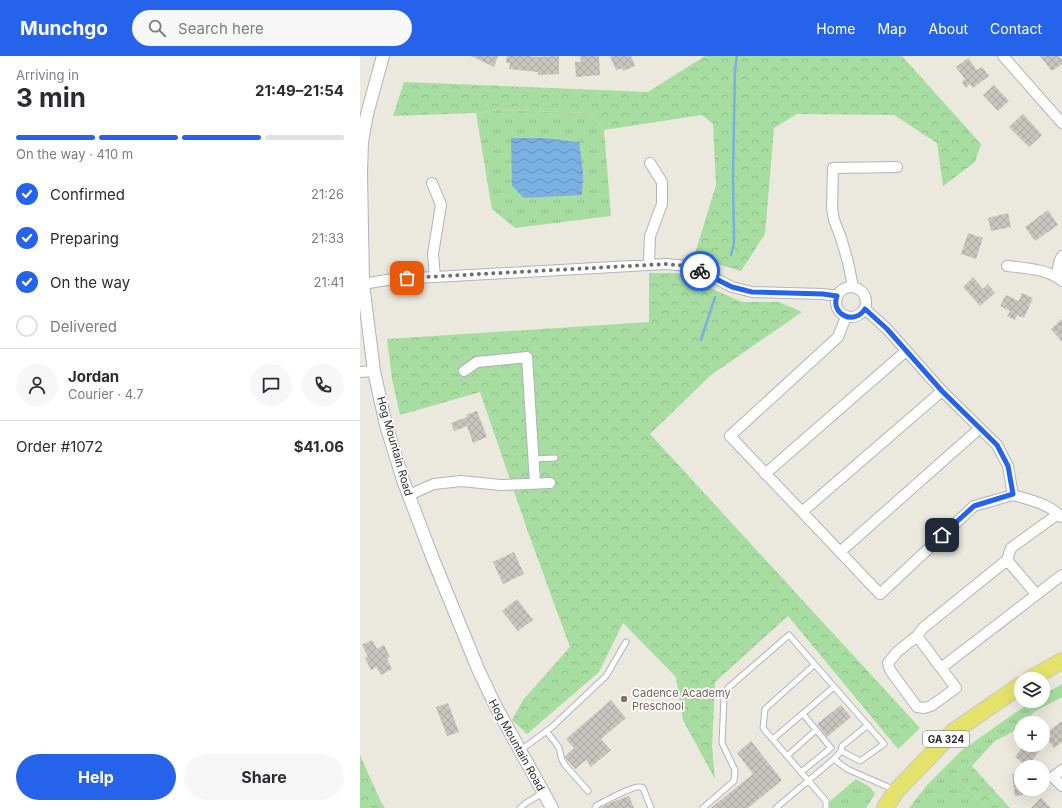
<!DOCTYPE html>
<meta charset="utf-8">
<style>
body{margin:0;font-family:Inter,sans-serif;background:#f7f7f7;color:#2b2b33;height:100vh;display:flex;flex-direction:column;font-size:15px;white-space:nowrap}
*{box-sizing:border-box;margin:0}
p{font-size:13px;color:#7c7c81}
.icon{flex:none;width:22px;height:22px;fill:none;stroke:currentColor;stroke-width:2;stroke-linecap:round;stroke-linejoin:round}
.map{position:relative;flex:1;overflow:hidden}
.details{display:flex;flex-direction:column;background:#fff;width:360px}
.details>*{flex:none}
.controls{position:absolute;left:654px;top:616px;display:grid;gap:8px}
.controls a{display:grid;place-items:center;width:36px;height:36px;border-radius:50%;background:#fff;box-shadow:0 4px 16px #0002;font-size:20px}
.pin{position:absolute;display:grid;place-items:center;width:34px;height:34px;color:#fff;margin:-17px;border-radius:8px;box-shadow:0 2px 6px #0006}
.courier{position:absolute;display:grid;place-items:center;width:40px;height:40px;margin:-20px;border:3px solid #2563eb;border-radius:50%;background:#fff;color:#222;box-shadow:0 1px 5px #0007}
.head em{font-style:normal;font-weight:700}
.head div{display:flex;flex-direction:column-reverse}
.head{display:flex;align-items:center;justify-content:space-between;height:68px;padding:0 16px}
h1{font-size:26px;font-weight:700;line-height:30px}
.bar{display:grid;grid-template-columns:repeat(4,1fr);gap:6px 4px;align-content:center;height:48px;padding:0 16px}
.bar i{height:5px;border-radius:3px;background:#e1e1e2}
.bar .current{background:#2563eb}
.bar p{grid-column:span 4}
.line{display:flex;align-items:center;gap:10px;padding:0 16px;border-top:1px solid #e1e1e2}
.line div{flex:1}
.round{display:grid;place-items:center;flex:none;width:42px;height:42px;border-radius:21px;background:#f7f7f7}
ol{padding:0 16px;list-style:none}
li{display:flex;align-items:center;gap:12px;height:44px}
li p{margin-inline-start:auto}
li .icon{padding:4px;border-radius:50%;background:#2563eb;color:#fff;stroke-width:4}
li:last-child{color:#7c7c81}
li i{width:22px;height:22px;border:2px solid #e1e1e2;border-radius:50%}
.cta{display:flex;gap:8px;margin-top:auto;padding:8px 16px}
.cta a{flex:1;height:46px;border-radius:24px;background:#2563eb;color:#fff;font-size:16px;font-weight:700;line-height:46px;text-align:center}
.cta a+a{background:#f7f7f7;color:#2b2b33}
header{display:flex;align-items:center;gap:24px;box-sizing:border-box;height:56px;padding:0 20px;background:#2563eb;color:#fff}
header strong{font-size:19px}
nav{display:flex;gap:22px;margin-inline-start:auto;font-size:14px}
.search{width:280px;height:36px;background:#f7f7f7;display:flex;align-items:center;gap:10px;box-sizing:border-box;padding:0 14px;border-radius:22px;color:#7c7c81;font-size:15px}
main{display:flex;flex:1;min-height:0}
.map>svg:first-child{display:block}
.grass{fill:url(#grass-tufts);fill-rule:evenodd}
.forest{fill:url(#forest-crowns)}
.water{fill:url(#water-waves)}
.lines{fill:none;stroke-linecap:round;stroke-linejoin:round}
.stream{stroke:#7bb0e3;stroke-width:2.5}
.building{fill:url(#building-cross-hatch)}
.service-casing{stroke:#b2b2bd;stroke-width:7}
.minor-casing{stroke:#b2b2bd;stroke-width:12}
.tertiary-casing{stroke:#b2b2bd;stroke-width:14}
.primary-casing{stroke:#c8c8c8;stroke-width:18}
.service{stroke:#fff;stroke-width:5}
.minor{stroke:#fff;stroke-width:10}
.tertiary{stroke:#fff;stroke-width:12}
.primary{stroke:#e4e26b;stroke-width:16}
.done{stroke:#6e6e6a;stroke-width:4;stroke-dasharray:0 7.2}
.route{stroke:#2563eb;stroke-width:5}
.education-dot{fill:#8d6e63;stroke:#fff;stroke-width:1.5}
.labels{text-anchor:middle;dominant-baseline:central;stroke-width:3.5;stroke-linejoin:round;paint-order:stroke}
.shield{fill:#fff;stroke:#6b6b6b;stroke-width:1}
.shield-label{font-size:10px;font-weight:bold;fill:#2b2b2b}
.street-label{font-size:11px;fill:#2b2b2b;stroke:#fff}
.education-label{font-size:11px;fill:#785e54;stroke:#fff;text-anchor:start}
</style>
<header>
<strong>Munchgo</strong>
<div class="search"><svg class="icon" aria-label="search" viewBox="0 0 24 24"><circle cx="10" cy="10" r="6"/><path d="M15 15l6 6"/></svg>Search here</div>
<nav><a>Home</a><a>Map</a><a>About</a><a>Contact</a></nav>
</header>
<main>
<section class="details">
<div class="head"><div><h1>3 min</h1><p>Arriving in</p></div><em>21:49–21:54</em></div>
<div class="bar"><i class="current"></i><i class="current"></i><i class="current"></i><i></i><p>On the way · 410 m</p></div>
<ol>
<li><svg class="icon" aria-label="check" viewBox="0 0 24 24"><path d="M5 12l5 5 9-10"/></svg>Confirmed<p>21:26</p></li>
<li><svg class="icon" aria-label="check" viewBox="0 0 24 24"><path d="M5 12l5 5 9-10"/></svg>Preparing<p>21:33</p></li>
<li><svg class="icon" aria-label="check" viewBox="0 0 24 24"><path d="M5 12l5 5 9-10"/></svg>On the way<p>21:41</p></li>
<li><i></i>Delivered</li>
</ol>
<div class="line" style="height:72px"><a class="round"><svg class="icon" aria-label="person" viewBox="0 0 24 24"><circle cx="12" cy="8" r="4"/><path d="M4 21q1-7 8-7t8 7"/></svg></a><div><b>Jordan</b><p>Courier · 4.7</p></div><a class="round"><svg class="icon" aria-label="chat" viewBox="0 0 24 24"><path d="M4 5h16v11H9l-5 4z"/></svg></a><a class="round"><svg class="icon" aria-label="phone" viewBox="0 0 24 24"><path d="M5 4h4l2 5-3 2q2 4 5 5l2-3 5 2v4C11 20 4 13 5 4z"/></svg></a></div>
<div class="line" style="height:52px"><div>Order #1072</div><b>$41.06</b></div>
<div class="cta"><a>Help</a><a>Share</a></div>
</section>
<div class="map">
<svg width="702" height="752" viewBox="0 0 702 752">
<defs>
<pattern id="grass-tufts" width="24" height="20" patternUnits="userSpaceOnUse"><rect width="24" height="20" fill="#a7dda0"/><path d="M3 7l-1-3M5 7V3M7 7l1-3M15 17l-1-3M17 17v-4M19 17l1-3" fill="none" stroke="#90be8a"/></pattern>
<pattern id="forest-crowns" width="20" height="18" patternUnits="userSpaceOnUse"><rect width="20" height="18" fill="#a7dda0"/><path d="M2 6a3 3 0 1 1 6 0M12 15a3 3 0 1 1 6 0" fill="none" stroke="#90be8a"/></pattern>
<pattern id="water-waves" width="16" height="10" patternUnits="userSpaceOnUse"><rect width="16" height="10" fill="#7bb0e3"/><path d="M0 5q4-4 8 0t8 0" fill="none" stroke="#658fb8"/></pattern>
<pattern id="building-cross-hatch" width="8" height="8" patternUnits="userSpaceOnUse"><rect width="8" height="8" fill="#c7c5be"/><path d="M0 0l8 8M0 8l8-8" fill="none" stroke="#aba9a3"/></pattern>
</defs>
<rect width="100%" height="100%" fill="#ebe9de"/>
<path class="grass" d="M 138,54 L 229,57 L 244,74 L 251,160 L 155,172 L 132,153 L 116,57 ZM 223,116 L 189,140 L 164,142 Z
M 702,628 L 702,641 L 674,656 L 664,667 L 661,667 L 661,670 L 660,672 L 635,685 L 612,710 L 604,705 L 597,720 L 626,752 L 549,752 L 567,729 L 601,695 L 672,645 L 683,645 L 683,639 Z
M 496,723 L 510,731 L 515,738 L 506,752 L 469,752 L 470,745 Z"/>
<path class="forest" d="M 345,0 L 542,0 L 621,88 L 615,106 L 583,130 L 577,87 L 534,59 L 437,58 L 414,72 L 405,178 L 381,215 L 334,201 L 356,129 L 353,68 L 342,59 L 244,74 L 229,57 L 138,54 L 116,57 L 33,60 L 44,26 L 288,36 Z
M 289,217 L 317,217 L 341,228 L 382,246 L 419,246 L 442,256 L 351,319 L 290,378 L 560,672 L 538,693 L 428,560 L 355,626 L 352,691 L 355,723 L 323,664 L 316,621 L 263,567 L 239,616 L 167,678 L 152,664 L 163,644 L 210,591 L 168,476 L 120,336 L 40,359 L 32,323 L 27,283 L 289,266 Z
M 0,699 L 21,746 L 25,752 L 0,752 Z
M 604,705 L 612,710 L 650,752 L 626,752 L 597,720 Z"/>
<path class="water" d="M 151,82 L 183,82 L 219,86 L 223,116 L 222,139 L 164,142 L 152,130 Z"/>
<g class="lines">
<path class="stream" d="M 371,199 L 374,187 L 373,121 L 375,13 L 377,0
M 341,284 L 355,241"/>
</g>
<path class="building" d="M 111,0 L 138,0 L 134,11 Z
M 147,0 L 172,0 L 172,1 L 199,0 L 199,18 L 178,19 L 178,16 L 149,13 L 150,7 L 146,7 Z
M 220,0 L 239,0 L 240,19 L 216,21 L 215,6 L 221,6 Z
M 250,0 L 271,0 L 275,10 L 263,15 L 262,12 L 256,14 Z
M 680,0 L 699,0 L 702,4 L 702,8 L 692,15 Z
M 608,2 L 617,14 L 622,11 L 629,20 L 613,32 L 610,28 L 606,32 L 602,26 L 605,23 L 596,11 Z
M 634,29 L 649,45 L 638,55 L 623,39 Z
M 663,58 L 682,79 L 669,91 L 649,71 Z
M 688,154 L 698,169 L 675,185 L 665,171 Z
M 648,157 L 651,171 L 631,175 L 628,162 Z
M 608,177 L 623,182 L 616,203 L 601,198 Z
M 613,221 L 623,233 L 628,228 L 635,237 L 620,250 L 603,231 Z
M 662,237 L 673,242 L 664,262 L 657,259 L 655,264 L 647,260 L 650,255 L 640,250 L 646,239 L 659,245 Z
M 702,263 L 702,286 L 691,273 Z
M 117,355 L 127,381 L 113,387 L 107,370 L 94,375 L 91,367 L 107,361 L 106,359 Z
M 154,496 L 164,518 L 143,528 L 133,506 Z
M 157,543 L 173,564 L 158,575 L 142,555 Z
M 12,584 L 17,593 L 24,589 L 30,601 L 27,603 L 32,613 L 21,619 L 16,611 L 11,614 L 5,602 L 8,601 L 2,589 Z
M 251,644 L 266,662 L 241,683 L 251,694 L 231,711 L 226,704 L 215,713 L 205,701 L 205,700 L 214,692 L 206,683 Z
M 88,647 L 99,676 L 87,680 L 76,651 Z
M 481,649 L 491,661 L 467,681 L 457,668 Z
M 702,665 L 702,686 L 694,692 L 684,679 Z
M 391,685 L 422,724 L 388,752 L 351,752 L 393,718 L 377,697 Z
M 664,689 L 674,689 L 680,694 L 667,711 L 655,701 Z
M 661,717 L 661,733 L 676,733 L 676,737 L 655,740 L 652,718 Z
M 269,740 L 274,752 L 240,752 L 250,747 Z
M 681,742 L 691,752 L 671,752 Z"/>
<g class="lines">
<g class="service-casing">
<path id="service" d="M 173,403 L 195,402
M 454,609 L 405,653 L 403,672 L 466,745 L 466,752
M 186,675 L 195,686 L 199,692 L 202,704 L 205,709 L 228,735
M 413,683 L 474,631
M 161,694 L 192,671 L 246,620 L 266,586
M 481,695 L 482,690 L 508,669
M 427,700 L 456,674
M 441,716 L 471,692 L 443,658
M 160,752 L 166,747 L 183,737
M 235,752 L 237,749 C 244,746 274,729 280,731 C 281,731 282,732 283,732 L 291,752
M 343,752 L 374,725 L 375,714 L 362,687 L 364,642 L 368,632 L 429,579 L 524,688 L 500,705 L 481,695 L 474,703 L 487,713 L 535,734
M 416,752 L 474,703"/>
</g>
<g class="minor-casing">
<path id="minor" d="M 643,0 L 702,67
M 72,127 L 81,149 L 73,198 L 75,221
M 289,208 L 290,180 L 302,148 L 302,126 L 290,107
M 647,210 C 665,212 688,213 702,225
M 697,221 L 699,206 L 702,200
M 3,228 L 33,223 L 75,221 L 306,208 L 328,210 L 345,217 L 372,231 L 392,236 L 463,238 L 477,240
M476 246a15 15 0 1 1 30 0a15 15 0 1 1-30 0Z
M 493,231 L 488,206 L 481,182 L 474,164 L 472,152 L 473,112 L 537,111
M 505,253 L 527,273 L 582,335 L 637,389 L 648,410 L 653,439 C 670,444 690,448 701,461
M 486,261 L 478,281 L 370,380 L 520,538 L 614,450 L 653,439
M 104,315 L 117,306 L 167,301 L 175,427
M 0,316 L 14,315
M 405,418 L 546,295
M 49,439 L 74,428 L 101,425 L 141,429 L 190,427
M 442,456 L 582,335
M 480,496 L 620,372
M 647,504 L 676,538
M 557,580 L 596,632 L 571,650 L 564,652 L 557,651 L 530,614 L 528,607 L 537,596 L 557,580 L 563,572 L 647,504 L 651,492 L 698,458
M 581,612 L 702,519
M 702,714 L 693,721 L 702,730"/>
</g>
<g class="tertiary-casing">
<path id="tertiary" d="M 23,0 L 7,58 L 2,86 L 1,117 L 3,228 L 14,315 L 26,369 L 43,424 L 73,503 L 118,613 L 135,649 L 192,752"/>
</g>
<g class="primary-casing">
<path id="primary" d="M 670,623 L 702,605
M 525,752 L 536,735 L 593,676 L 661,629"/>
</g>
<use href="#service" class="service"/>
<use href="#minor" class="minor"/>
<use href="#tertiary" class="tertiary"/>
<use href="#primary" class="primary"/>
</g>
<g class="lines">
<path class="done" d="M 47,222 L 306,208 L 328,210 L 340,215"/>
<path class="route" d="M 340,215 L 372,231 L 392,236 L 463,238 L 477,240 C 470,258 494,270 505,253 L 527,273 L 582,335 L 637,389 L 648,410 L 653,438 L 614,450 L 582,479"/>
</g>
<circle class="education-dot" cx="264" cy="643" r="4"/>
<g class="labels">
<rect class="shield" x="563" y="675" width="46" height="16" rx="3"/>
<g class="shield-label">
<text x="586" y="683">GA 324</text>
</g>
<g class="street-label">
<text transform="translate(35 390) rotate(74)">Hog Mountain Road</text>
<text transform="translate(157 689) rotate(61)">Hog Mountain Road</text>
</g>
<g class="education-label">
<text x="272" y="637">Cadence Academy<tspan x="272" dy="13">Preschool</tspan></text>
</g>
</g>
</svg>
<div class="controls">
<a><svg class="icon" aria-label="layers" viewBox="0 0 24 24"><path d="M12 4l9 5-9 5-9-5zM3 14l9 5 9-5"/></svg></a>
<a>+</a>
<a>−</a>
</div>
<div class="pin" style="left:47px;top:222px;background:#ea580c"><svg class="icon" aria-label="bag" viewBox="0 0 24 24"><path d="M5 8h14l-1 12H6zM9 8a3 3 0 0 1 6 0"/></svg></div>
<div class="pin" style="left:582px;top:479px;background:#1f2937"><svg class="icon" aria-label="home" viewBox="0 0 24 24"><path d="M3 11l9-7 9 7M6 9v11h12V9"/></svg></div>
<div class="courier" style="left:340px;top:215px"><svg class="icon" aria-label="bike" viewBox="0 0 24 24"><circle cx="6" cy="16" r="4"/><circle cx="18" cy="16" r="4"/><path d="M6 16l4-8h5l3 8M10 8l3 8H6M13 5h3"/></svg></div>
</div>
</main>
